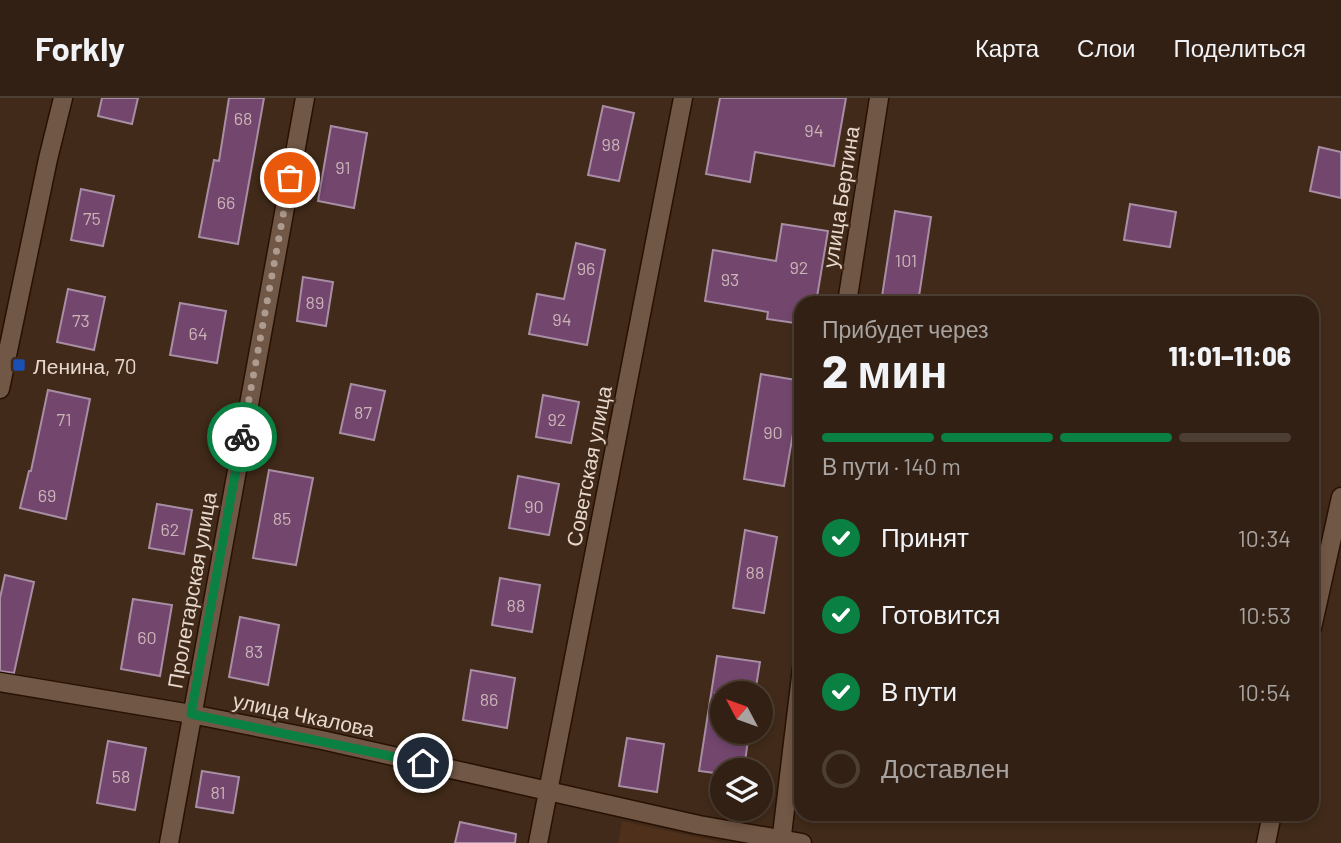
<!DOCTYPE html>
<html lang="ru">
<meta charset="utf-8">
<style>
body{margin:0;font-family:Barlow,sans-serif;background:#3d2d21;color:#f1f3f6;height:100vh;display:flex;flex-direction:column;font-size:26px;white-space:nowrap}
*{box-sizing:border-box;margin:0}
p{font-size:23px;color:#a8a3a0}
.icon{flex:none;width:38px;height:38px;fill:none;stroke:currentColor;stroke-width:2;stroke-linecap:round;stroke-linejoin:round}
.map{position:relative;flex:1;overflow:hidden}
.drawer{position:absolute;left:794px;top:198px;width:525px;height:525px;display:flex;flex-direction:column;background:#312013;border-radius:21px;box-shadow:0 4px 10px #0003,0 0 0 2px #4c3e33}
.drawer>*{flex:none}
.needle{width:46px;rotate:311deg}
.buttons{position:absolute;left:710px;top:583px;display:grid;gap:14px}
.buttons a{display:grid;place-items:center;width:63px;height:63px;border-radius:50%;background:#312013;box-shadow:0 4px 10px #0003,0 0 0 2px #4c3e33;font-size:35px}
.pin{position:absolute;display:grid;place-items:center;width:60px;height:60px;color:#fff;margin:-30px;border:4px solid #fff;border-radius:50%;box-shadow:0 2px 7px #0007}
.courier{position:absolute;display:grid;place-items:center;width:70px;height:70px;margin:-35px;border:5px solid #0b8043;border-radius:50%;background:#fff;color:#222;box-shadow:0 2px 9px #0007}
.headline em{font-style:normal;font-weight:800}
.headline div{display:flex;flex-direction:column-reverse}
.headline{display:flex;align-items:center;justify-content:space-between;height:119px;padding:0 28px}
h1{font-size:46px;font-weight:800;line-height:52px}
.bar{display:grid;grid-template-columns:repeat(4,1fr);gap:10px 7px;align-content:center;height:84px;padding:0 28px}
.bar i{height:9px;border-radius:5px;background:#4c3e33}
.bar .on{background:#0b8043}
.bar p{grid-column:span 4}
ol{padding:0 28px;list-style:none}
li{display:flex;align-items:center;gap:21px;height:77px}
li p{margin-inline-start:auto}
li .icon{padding:7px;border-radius:50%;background:#0b8043;color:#fff;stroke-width:4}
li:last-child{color:#a8a3a0}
li i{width:38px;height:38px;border:4px solid #4c3e33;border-radius:50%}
header{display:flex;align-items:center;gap:42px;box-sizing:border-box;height:98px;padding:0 35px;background:#312013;border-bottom:2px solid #4c3e33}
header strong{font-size:33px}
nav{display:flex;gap:38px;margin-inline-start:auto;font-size:24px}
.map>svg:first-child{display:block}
.built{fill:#4e301b}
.building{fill:#73466e;stroke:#a88ea5;stroke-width:2}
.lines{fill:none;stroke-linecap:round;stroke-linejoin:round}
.street-casing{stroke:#271103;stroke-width:21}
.secondary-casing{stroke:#271103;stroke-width:21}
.street{stroke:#715745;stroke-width:18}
.secondary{stroke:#715745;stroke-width:18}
.done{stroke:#ad9b8f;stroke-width:7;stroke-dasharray:0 12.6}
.route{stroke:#0b8043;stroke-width:9}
.transit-dot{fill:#1a4fb4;stroke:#412a19;stroke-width:2.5}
.labels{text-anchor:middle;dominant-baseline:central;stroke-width:5;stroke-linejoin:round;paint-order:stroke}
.number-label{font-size:18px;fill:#cab4b6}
.street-label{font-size:21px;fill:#e7d8ce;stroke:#412a19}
.poi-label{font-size:21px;fill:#e7d8ce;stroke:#412a19;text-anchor:start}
</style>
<header>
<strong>Forkly</strong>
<nav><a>Карта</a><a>Слои</a><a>Поделиться</a></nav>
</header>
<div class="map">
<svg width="1341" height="745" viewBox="0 0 1341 745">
<rect width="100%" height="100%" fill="#412a19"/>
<path class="built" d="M 622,723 L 725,745 L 618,745 Z"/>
<path class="building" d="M 102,0 L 138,0 L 132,26 L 98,18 Z
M 229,0 L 264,0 L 238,146 L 199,139 L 214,62 L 219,63 Z
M 720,0 L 846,0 L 834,68 L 755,54 L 750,84 L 706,76 Z
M 603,8 L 634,15 L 619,83 L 588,77 Z
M 331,28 L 367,35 L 354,110 L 318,103 Z
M 1319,49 L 1341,54 L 1341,100 L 1310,93 Z
M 81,91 L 114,98 L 103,148 L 71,142 Z
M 1130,106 L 1176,114 L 1170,149 L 1124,142 Z
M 895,113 L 931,119 L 918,205 L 881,205 Z
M 782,126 L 828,133 L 816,205 L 802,205 L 802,226 L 767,221 L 768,214 L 705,203 L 713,152 L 776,163 Z
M 576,145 L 605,152 L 587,247 L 529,236 L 537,196 L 564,201 Z
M 303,179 L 333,184 L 326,228 L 297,223 Z
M 68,191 L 105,199 L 94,252 L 57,244 Z
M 180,205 L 226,213 L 217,265 L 170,257 Z
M 761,276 L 802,283 L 784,388 L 744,381 Z
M 351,286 L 385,293 L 374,342 L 340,335 Z
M 48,292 L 90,301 L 66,421 L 20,410 L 29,373 L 31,373 Z
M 543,297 L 579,304 L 571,345 L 536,339 Z
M 269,372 L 313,380 L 296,467 L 253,460 Z
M 518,378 L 559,386 L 549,437 L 509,430 Z
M 157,406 L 192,412 L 184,456 L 149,450 Z
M 745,432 L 777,439 L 764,515 L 733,510 Z
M 5,477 L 34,484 L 14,575 L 0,573 L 0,500 Z
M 500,480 L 540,487 L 532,534 L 492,527 Z
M 133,501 L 172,507 L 160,578 L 121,571 Z
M 240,519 L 279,527 L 268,587 L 229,579 Z
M 717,558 L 760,564 L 755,595 L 714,595 L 723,596 L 723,634 L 749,634 L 744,672 L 723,672 L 723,676 L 699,673 Z
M 471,572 L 515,580 L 507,630 L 463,622 Z
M 627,640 L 664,646 L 657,694 L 619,688 Z
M 108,643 L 146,650 L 135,712 L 97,705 Z
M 202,673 L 239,679 L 233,715 L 196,709 Z
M 460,724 L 516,736 L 515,745 L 455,745 Z"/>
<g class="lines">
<g class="street-casing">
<path id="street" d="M 847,205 L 879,0
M 0,584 L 191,616 L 322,642 L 699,727 L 802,745
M 169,745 L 305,0
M 538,745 L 683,0
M 781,745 L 802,570"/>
</g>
<g class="secondary-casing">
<path id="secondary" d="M 0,291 L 48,61 L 63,0
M 1312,530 L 1341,399
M 1266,745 L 1272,716"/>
</g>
<use href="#street" class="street"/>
<use href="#secondary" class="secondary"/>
</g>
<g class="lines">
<path class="done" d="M 242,339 L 290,80"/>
<path class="route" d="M 242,339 L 191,616 L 423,665"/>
</g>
<rect class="transit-dot" x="12" y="260" width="14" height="14" rx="3.5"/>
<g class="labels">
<g class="number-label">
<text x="243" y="20">68</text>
<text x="814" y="32">94</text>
<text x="611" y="46">98</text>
<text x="343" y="69">91</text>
<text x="226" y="104">66</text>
<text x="92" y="120">75</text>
<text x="906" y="162">101</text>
<text x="799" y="169">92</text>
<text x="586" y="170">96</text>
<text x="730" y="181">93</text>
<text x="315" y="204">89</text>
<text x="562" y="221">94</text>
<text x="81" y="222">73</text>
<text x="198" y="235">64</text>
<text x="363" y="314">87</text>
<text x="64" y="321">71</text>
<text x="557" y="321">92</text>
<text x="773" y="334">90</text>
<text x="47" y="397">69</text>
<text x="534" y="408">90</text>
<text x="282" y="420">85</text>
<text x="170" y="431">62</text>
<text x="755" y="474">88</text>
<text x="516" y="507">88</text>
<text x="147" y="539">60</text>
<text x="254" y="553">83</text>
<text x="489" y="601">86</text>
<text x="121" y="678">58</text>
<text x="218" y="694">81</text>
</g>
<g class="street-label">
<text transform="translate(840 99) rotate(-81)">улица Бертина</text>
<text transform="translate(588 368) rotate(-79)">Советская улица</text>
<text transform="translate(191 492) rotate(-80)">Пролетарская улица</text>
<text transform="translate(304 616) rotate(12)">улица Чкалова</text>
</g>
<g class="poi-label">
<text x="33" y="267">Ленина, 70</text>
</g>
</g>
</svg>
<div class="buttons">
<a><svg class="needle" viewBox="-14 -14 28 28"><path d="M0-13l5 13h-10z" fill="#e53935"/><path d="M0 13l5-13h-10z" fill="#a8a3a0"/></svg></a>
<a><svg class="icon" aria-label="layers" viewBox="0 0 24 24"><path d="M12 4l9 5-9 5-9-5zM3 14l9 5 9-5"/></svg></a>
</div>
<div class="pin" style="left:290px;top:80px;background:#ea580c"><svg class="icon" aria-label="bag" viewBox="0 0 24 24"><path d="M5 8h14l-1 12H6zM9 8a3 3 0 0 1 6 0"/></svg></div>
<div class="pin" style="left:423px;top:665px;background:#1f2937"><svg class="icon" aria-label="home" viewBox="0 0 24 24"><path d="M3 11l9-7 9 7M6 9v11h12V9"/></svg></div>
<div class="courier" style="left:242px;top:339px"><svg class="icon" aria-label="bike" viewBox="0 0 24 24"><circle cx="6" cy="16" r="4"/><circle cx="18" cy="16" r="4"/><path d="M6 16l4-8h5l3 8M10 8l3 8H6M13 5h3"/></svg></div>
<section class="drawer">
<div class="headline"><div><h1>2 мин</h1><p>Прибудет через</p></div><em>11:01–11:06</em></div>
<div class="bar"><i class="on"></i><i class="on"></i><i class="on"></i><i></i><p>В пути · 140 m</p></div>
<ol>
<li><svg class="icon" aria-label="check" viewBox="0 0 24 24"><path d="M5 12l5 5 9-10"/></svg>Принят<p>10:34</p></li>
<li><svg class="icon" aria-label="check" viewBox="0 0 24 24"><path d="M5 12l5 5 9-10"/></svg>Готовится<p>10:53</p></li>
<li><svg class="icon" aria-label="check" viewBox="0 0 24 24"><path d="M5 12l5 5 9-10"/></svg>В пути<p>10:54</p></li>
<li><i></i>Доставлен</li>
</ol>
</section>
</div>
